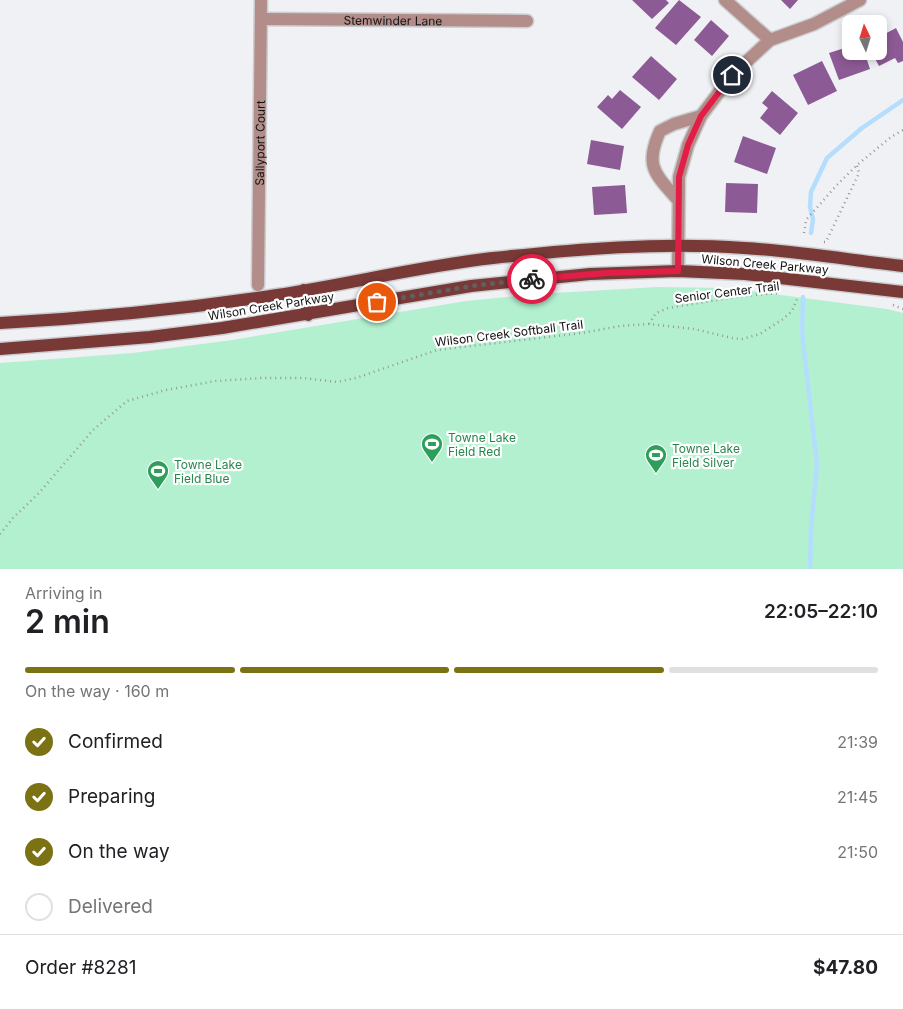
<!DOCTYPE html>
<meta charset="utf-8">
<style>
body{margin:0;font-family:Inter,sans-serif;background:#f6f6f6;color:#202124;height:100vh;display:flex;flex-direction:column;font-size:19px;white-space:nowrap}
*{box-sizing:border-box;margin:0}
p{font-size:16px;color:#757577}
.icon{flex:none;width:28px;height:28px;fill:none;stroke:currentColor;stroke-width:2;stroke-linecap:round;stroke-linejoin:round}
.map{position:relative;height:569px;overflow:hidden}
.drawer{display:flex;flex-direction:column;background:#fff;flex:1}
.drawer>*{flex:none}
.needle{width:32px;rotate:356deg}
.fabs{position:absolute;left:842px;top:15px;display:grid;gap:10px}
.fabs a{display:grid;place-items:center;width:45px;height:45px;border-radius:8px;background:#fff;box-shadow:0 2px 8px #0003;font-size:25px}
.pin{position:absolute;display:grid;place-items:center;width:42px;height:42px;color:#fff;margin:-21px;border:2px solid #fff;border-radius:50%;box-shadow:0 1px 5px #0007}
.courier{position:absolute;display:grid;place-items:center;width:50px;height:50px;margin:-25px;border:4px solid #e11d48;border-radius:50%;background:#fff;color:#222;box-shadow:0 1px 6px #0007}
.summary em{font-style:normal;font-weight:600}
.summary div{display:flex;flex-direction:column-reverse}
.summary{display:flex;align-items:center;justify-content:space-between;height:85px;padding:0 25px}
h1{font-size:32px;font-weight:600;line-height:38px}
.bar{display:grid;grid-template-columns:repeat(4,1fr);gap:8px 5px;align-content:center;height:60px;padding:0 25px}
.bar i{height:6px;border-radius:4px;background:#e0e0e0}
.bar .current{background:#7a7213}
.bar p{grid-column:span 4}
.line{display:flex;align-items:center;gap:12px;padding:0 25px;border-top:1px solid #e0e0e0}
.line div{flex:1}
ol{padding:0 25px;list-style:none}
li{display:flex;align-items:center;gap:15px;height:55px}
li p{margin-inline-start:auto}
li .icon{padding:5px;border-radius:50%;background:#7a7213;color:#fff;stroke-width:4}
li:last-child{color:#757577}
li i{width:28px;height:28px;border:2px solid #e0e0e0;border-radius:50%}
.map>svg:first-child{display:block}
.green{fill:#b2f0cf}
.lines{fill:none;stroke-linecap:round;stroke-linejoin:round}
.stream{stroke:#b4ddfe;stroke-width:4.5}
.building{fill:#8c5a95}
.minor-casing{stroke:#cccdd0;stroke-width:15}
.major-casing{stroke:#cccdd0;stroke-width:15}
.path{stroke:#969799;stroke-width:2.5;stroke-dasharray:1 4;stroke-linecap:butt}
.minor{stroke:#b38d89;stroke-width:12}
.major{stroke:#793a37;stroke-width:12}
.done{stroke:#606062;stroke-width:5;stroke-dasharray:0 9}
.route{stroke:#e11d48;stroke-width:6}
.labels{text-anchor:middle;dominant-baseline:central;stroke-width:4.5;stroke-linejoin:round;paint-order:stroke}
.street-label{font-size:12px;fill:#121213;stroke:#fefeff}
.leisure-label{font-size:12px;fill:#27864d;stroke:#fefeff;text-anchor:start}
</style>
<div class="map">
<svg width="903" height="569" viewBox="0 0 903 569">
<rect width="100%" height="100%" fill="#f0f1f4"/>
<path class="green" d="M 657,287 L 727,288 L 887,309 L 903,313 L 903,569 L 0,569 L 0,363 L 133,353 L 232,340 L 466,301 L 538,294 Z"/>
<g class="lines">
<path class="stream" d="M 811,233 L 813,219 L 810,207 L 811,192 L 827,158 L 862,128 L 903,100
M 803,297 L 802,333 L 817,464 L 811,528 L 810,569"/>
</g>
<path class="building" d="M 632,0 L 666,0 L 669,3 L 652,19 Z
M 679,0 L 701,17 L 676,45 L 655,28 Z
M 781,0 L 798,0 L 790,9 Z
M 711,20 L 729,36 L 712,56 L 694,40 Z
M 896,28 L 903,42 L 903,61 L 898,63 L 895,58 L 879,66 L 871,51 L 879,51 L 879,37 Z
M 851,46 L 851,51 L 864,51 L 870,69 L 839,80 L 829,53 Z
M 651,56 L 677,79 L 659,100 L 632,77 Z
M 822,61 L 837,91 L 808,105 L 793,75 Z
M 620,90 L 641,107 L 622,129 L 597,107 L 608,95 L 612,99 Z
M 772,91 L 798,113 L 780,135 L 760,118 L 768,108 L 762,103 Z
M 743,136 L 776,148 L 767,174 L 734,162 Z
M 591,140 L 624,146 L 620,170 L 587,164 Z
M 726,183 L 758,184 L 757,213 L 725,212 Z
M 625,185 L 627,213 L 594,215 L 592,187 Z"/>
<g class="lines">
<g class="minor-casing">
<g id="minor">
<path d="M 725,0 L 770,40"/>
<path id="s1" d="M 261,19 L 527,21"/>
<path d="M 678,200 C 655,174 644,166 660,131 L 674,124 L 701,116"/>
<path d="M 678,271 L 679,177 L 688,145 L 701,116 L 732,75 L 770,40 L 814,24 L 860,0"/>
<path id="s2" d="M 258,285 L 261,0"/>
</g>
</g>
<g class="major-casing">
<path id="major" d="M 304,290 L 308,315
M 0,323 C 93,318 185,309 277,295 C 349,284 421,266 493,258 C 576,249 661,242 744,248 C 797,251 850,260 903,266
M 0,349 L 150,337 L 222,328 L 471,286 L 590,274 L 678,271 L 745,274 L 903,292"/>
</g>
<path class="path" d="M 804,233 L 806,220 L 835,187 L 857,165 L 891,137 L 903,130
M 824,242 L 826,242 L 859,173 L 857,165
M 893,305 L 903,309
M 649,324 L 656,313 L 668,308 L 742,296 L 780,293
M 0,534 L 13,518 L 39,493 L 93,430 L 127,401 L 166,390 L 216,381 L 262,378 L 303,378 L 337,382 L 356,378 L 437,350 L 582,333 L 620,326 L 649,324 L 694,329 L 732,338 L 742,339 L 760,334 L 783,319 L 792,311 L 797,299"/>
<use href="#minor" class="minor"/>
<use href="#major" class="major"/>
</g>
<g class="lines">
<path class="done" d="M 377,302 L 471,286 L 532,279"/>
<path class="route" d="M 532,279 L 607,273 L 678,271 L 679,177 L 688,145 L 701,116 L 732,75"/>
</g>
<defs>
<g id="stadium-pin" transform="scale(1.125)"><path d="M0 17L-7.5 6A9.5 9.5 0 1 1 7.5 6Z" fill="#2e9e5b" stroke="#fefeff"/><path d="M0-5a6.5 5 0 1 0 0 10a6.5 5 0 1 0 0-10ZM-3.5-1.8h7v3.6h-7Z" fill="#fff"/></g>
</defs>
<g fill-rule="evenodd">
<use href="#stadium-pin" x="432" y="444"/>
<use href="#stadium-pin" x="656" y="455"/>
<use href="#stadium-pin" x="158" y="471"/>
</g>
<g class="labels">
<g class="street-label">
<text stroke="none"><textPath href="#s1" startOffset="132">Stemwinder Lane</textPath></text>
<text stroke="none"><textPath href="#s2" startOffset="142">Sallyport Court</textPath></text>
<text transform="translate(765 264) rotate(5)">Wilson Creek Parkway</text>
<text transform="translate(727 292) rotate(-7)">Senior Center Trail</text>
<text transform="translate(271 306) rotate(-9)">Wilson Creek Parkway</text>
<text transform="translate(509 333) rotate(-7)">Wilson Creek Softball Trail</text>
</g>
<g class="leisure-label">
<text x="448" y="437">Towne Lake<tspan x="448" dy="14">Field Red</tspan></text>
<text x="672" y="448">Towne Lake<tspan x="672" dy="14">Field Silver</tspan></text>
<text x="174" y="464">Towne Lake<tspan x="174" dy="14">Field Blue</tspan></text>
</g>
</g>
</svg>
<div class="fabs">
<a><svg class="needle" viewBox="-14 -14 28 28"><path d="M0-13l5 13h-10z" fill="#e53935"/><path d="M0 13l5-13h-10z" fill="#757577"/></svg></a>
</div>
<div class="pin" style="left:377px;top:302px;background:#ea580c"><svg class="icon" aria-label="bag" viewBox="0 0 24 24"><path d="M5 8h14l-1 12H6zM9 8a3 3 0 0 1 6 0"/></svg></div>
<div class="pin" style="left:732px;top:75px;background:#1f2937"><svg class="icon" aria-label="home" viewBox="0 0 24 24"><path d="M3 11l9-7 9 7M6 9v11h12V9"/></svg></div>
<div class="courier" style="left:532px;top:279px"><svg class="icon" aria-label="bike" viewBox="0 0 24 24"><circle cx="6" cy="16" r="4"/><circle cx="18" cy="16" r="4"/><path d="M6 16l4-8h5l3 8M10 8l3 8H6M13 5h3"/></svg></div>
</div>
<section class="drawer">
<div class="summary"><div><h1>2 min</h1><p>Arriving in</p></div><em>22:05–22:10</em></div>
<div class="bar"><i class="current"></i><i class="current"></i><i class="current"></i><i></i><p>On the way · 160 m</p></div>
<ol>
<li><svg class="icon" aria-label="check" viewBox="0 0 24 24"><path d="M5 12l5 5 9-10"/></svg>Confirmed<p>21:39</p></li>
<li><svg class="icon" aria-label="check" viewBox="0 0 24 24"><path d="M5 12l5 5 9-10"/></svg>Preparing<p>21:45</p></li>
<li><svg class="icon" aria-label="check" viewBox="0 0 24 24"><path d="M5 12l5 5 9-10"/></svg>On the way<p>21:50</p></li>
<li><i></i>Delivered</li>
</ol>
<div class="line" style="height:65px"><div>Order #8281</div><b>$47.80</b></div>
</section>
